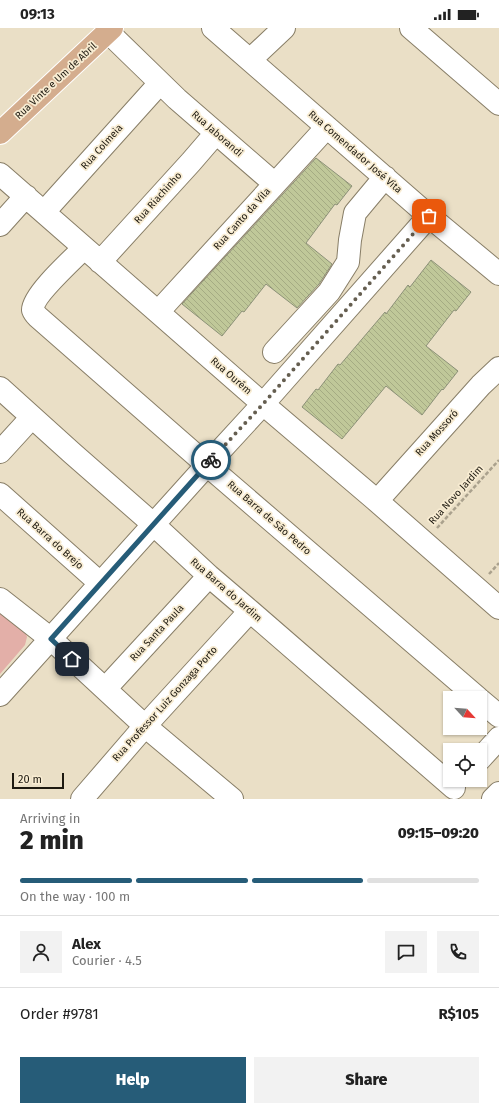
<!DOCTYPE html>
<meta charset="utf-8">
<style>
body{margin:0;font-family:"Fira Sans",sans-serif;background:#f2f2f2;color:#222;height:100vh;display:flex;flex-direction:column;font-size:15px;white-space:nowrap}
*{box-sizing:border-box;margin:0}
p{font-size:13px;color:#767676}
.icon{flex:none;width:22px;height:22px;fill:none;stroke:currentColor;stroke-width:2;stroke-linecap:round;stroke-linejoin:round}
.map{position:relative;height:771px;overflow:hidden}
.details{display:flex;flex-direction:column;background:#fff;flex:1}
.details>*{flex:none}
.needle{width:26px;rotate:116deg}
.controls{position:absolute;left:443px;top:663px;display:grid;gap:8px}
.controls a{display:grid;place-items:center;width:44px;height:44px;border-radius:0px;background:#fff;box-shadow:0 1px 3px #0004;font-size:20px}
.scale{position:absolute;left:12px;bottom:10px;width:52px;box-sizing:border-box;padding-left:4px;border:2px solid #1d1910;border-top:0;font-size:11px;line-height:14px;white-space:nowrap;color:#1d1910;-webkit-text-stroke:3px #f8ecd2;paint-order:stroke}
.pin{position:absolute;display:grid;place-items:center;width:34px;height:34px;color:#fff;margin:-17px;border-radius:8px;box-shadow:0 2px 6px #0006}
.courier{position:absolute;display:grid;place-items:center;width:40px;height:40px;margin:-20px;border:3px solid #265c78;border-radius:50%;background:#fff;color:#222;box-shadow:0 1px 5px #0007}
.overview em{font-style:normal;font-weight:800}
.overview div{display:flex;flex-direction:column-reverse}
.overview{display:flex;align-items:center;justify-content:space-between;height:68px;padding:0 20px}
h1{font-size:26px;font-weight:800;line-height:30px}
.bar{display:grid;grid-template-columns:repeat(4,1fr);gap:6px 4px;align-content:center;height:48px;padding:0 20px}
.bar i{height:5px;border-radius:3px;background:#e0e0e0}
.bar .on{background:#265c78}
.bar p{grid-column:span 4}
.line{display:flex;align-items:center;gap:10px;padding:0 20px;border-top:1px solid #e0e0e0}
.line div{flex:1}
.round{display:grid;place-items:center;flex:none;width:42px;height:42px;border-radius:0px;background:#f2f2f2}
.action{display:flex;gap:8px;margin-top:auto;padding:8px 20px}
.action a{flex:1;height:46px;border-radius:0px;background:#265c78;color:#fff;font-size:16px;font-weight:800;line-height:46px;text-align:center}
.action a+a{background:#f2f2f2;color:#222}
.status{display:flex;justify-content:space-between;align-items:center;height:28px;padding:0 20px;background:#fff;direction:ltr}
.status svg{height:11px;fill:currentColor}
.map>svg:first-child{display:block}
.grass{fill:#e3afa8}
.building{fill:url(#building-back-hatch);stroke:#8c9178}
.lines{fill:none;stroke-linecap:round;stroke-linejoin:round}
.minor-casing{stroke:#887e67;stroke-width:24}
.major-casing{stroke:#fff;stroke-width:24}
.path{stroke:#aaa18d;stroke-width:2.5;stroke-dasharray:4 2;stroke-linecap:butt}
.minor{stroke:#fff;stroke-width:22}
.major{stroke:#d4ad8e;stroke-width:22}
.done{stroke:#655e50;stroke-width:4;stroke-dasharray:0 7.2}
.route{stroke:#265c78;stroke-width:5}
.labels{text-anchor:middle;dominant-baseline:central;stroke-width:3.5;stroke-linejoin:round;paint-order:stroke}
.street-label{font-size:10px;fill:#1d1910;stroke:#f8ecd2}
</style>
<div class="status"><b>09:13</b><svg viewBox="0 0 49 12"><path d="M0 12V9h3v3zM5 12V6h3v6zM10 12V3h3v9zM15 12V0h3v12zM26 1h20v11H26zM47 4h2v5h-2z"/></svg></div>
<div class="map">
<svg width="499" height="771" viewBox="0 0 499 771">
<defs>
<pattern id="building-back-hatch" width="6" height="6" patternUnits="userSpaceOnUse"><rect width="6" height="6" fill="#c0c899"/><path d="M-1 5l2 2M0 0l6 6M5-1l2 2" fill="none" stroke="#a5ab83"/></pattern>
</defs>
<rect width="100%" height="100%" fill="#eadfc6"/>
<path class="grass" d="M 0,582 L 25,603 L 27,609 L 25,617 L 0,646 Z"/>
<path class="building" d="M 316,130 L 352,158 L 337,177 L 335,176 L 306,215 L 332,236 L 319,256 L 297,280 L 266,256 L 244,284 L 242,283 L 222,308 L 182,276 Z
M 431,232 L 471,264 L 456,283 L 454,282 L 426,318 L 458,343 L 443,362 L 442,361 L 422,387 L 386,358 L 342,411 L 302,379 L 316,361 L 318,362 L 338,336 L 340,337 L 385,284 L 386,286 L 408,257 L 410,259 Z"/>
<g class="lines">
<g class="minor-casing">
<path id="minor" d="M 213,0 L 429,188 L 499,246
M 411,0 L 499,76
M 108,4 L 177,71 L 275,156
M 250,32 L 284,0
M 0,146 L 263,376 L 377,473 L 499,580
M 44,184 L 160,55
M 0,197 L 26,168
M 84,220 C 73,231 32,268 33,282 C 34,285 36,287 38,289 L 207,437 L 478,670
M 100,234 L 191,134 L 216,105
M 158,284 L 327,99
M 274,324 L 329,264 L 348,234 L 350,212 L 355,185 L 385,149
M 0,360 L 72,425 L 153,496 L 209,548 L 250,583 L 454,760
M 0,424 L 32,389
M 0,466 L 100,555
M 377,473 L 481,357 L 499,340
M 0,571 L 51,611 L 145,698 L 232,771
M 105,661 L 209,548
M 0,667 L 207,437 L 263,376 L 429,188
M 480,672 L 499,688
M 480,731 L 499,710
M 82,771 L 145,698 L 250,583
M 493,771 L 499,765"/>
</g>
<g class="major-casing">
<path id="major" d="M 0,105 L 112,0"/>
</g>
<path class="path" d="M 437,500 L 499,432
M 489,546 L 499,535"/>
<use href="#minor" class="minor"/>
<use href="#major" class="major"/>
</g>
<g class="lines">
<path class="done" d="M 211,432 L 263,376 L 429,188"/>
<path class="route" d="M 72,631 L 51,611 L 211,432"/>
</g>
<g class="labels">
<g class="street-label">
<text transform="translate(56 53) rotate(-43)">Rua Vinte e Um de Abril</text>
<text transform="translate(217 106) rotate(41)">Rua Jaborandi</text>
<text transform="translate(102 119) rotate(-48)">Rua Colmeia</text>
<text transform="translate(355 124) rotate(41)">Rua Comendador José Vita</text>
<text transform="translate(158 170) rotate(-48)">Rua Riachinho</text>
<text transform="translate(242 191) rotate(-48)">Rua Canto da Vila</text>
<text transform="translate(231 348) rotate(41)">Rua Ourém</text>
<text transform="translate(437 405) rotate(-48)">Rua Mossoró</text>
<text transform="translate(456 467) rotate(-48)">Rua Novo Jardim</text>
<text transform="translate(269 490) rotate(41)">Rua Barra de São Pedro</text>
<text transform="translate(50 511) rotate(42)">Rua Barra do Brejo</text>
<text transform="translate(226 562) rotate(41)">Rua Barra do Jardim</text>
<text transform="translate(157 605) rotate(-47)">Rua Santa Paula</text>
<text transform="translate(165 676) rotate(-48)">Rua Professor Luiz Gonzaga Porto</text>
</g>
</g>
</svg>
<div class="controls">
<a><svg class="needle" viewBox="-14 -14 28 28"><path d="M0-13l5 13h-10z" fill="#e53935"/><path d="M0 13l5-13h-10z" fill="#767676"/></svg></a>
<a><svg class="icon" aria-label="locate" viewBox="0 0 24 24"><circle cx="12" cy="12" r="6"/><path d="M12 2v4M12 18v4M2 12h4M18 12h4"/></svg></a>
</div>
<div class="scale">20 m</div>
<div class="pin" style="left:429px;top:188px;background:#ea580c"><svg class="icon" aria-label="bag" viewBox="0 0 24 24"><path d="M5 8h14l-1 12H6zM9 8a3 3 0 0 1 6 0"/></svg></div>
<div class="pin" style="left:72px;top:631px;background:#1f2937"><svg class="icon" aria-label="home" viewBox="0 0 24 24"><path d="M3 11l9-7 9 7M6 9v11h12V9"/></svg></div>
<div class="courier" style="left:211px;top:432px"><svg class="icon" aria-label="bike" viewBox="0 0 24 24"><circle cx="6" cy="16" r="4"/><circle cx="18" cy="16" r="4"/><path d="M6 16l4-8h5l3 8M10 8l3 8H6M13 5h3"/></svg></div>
</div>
<section class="details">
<div class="overview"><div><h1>2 min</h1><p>Arriving in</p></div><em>09:15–09:20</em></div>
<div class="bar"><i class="on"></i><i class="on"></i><i class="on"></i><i></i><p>On the way · 100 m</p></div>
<div class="line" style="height:72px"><a class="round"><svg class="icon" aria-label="person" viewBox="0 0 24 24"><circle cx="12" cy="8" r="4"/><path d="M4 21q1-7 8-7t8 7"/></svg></a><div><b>Alex</b><p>Courier · 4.5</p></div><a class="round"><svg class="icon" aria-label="chat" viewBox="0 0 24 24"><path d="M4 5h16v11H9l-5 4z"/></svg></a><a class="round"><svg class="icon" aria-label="phone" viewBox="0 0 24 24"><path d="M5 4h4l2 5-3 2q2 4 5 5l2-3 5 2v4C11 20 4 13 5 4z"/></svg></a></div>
<div class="line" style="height:52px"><div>Order #9781</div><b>R$105</b></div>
<div class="action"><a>Help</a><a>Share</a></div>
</section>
